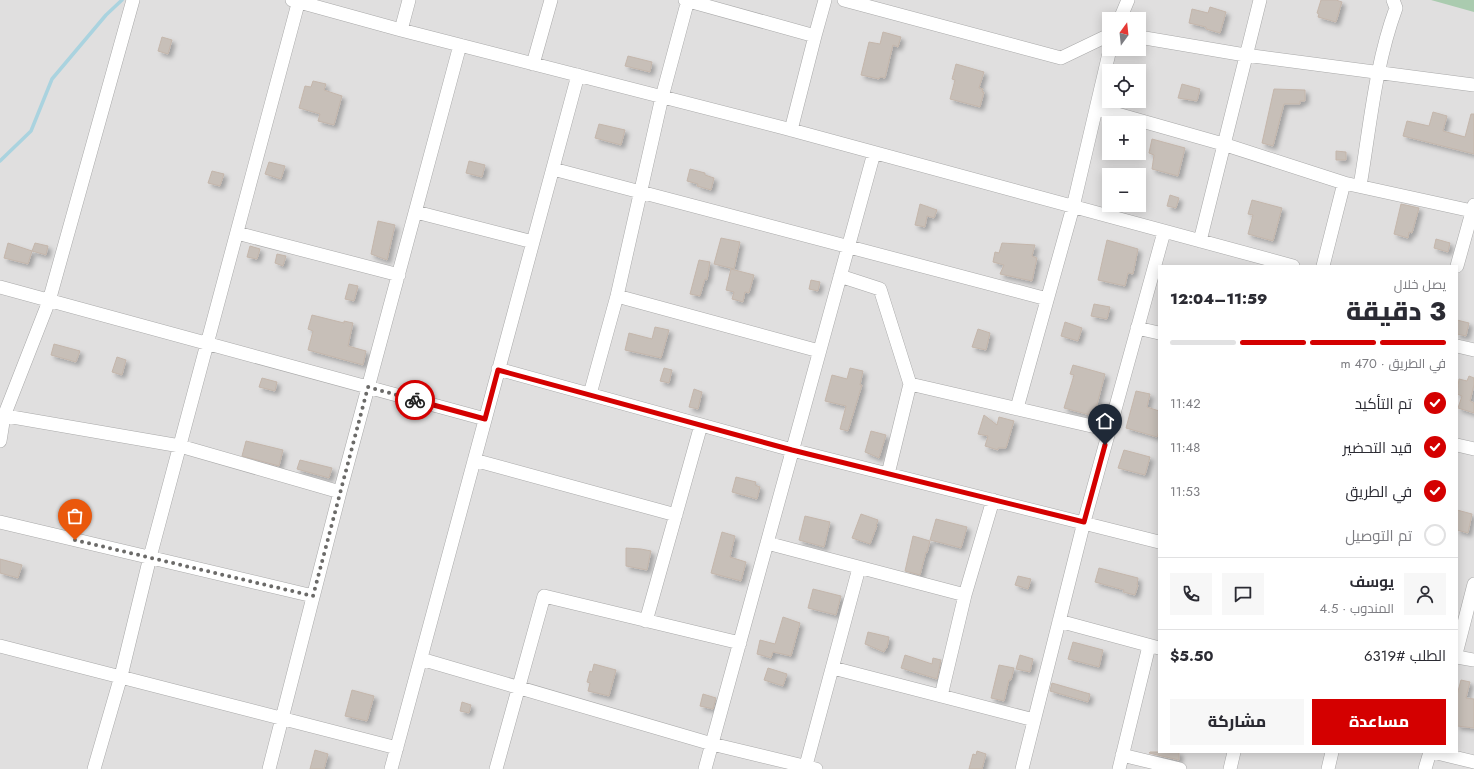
<!DOCTYPE html>
<html lang="ar">
<meta charset="utf-8">
<style>
body{margin:0;font-family:Jost,Cairo,sans-serif;background:#f7f7f7;color:#2b2b33;direction:rtl;height:100vh;display:flex;flex-direction:column;font-size:15px;white-space:nowrap}
*{box-sizing:border-box;margin:0}
p{font-size:13px;color:#7c7c81}
.icon{flex:none;width:22px;height:22px;fill:none;stroke:currentColor;stroke-width:2;stroke-linecap:round;stroke-linejoin:round}
.map{position:relative;flex:1;overflow:hidden;direction:ltr}
.drawer{position:absolute;left:1158px;top:265px;width:300px;height:488px;display:flex;flex-direction:column;background:#fff;border-radius:0px;box-shadow:0 2px 10px #0003;direction:rtl}
.drawer>*{flex:none}
.needle{width:26px;rotate:15deg}
.fabs{position:absolute;left:1102px;top:12px;display:grid;gap:8px}
.fabs a{display:grid;place-items:center;width:44px;height:44px;border-radius:0px;background:#fff;box-shadow:0 2px 10px #0003;font-size:20px}
.pin{position:absolute;display:grid;place-items:center;width:34px;height:34px;color:#fff;margin:-41px -17px;border-radius:50% 50% 50% 0;rotate:-45deg;box-shadow:0 0 4px #0007}
.pin .icon{rotate:45deg}
.courier{position:absolute;display:grid;place-items:center;width:40px;height:40px;margin:-20px;border:3px solid #d40000;border-radius:50%;background:#fff;color:#222;box-shadow:0 1px 5px #0007}
.overview em{font-style:normal;font-weight:800}
.overview div{display:flex;flex-direction:column-reverse}
.overview{display:flex;align-items:center;justify-content:space-between;height:68px;padding:0 12px}
h1{font-size:26px;font-weight:800;line-height:30px}
.bar{display:grid;grid-template-columns:repeat(4,1fr);gap:6px 4px;align-content:center;height:48px;padding:0 12px}
.bar i{height:5px;border-radius:3px;background:#e1e1e2}
.bar .current{background:#d40000}
.bar p{grid-column:span 4}
.line{display:flex;align-items:center;gap:10px;padding:0 12px;border-top:1px solid #e1e1e2}
.line div{flex:1}
.round{display:grid;place-items:center;flex:none;width:42px;height:42px;border-radius:0px;background:#f7f7f7}
ol{padding:0 12px;list-style:none}
li{display:flex;align-items:center;gap:12px;height:44px}
li p{margin-inline-start:auto}
li .icon{padding:4px;border-radius:50%;background:#d40000;color:#fff;stroke-width:4}
li:last-child{color:#7c7c81}
li i{width:22px;height:22px;border:2px solid #e1e1e2;border-radius:50%}
.primary-button{display:flex;gap:8px;margin-top:auto;padding:8px 12px}
.primary-button a{flex:1;height:46px;border-radius:0px;background:#d40000;color:#fff;font-size:16px;font-weight:800;line-height:46px;text-align:center}
.primary-button a+a{background:#f7f7f7;color:#2b2b33}
.map>svg:first-child{display:block}
.residential{fill:#e0dfdf;fill-rule:evenodd}
.cemetery{fill:#aacbaf}
.lines{fill:none;stroke-linecap:round;stroke-linejoin:round}
.stream{stroke:#aad3df;stroke-width:3.5}
.building{fill:#c7bfb8;stroke:#c4b6ab;filter:url(#shadow)}
.minor-casing{stroke:#a9a9a9;stroke-width:14}
.minor{stroke:#fff;stroke-width:13}
.done{stroke:#6b6a68;stroke-width:4;stroke-dasharray:0 7.2}
.route{stroke:#d40000;stroke-width:5}
</style>
<div class="map">
<svg width="1474" height="769" viewBox="0 0 1474 769">
<defs>
<filter id="shadow"><feDropShadow dx="3.5" dy="3.5" stdDeviation="2" flood-color="#0004"/></filter>
</defs>
<rect width="100%" height="100%" fill="#f2efe9"/>
<path class="residential" d="M 0,0 L 1474,0 L 1474,769 L 0,769 ZM 1109,19 L 1139,19 L 1139,49 L 1109,49 ZM 1109,71 L 1139,71 L 1139,101 L 1109,101 ZM 1109,123 L 1139,123 L 1139,153 L 1109,153 ZM 1109,175 L 1139,175 L 1139,205 L 1109,205 ZM 1159,266 L 1457,266 L 1457,752 L 1159,752 Z"/>
<path class="cemetery" d="M 1431,0 L 1474,0 L 1474,12 Z"/>
<g class="lines">
<path class="stream" d="M 0,161 L 31,131 L 52,79 L 106,15 L 122,0"/>
</g>
<path class="building" d="M 1321,0 L 1336,0 L 1342,2 L 1336,22 L 1318,17 L 1319,14 L 1317,13 Z
M 1210,7 L 1226,12 L 1220,33 L 1206,29 L 1206,27 L 1189,23 L 1192,9 L 1208,13 Z
M 883,32 L 901,37 L 898,47 L 893,45 L 885,78 L 880,77 L 879,79 L 861,75 L 869,42 L 880,44 Z
M 162,37 L 172,40 L 168,54 L 158,51 Z
M 628,56 L 652,62 L 650,72 L 625,66 Z
M 956,64 L 984,72 L 979,88 L 983,89 L 982,92 L 984,92 L 980,107 L 950,99 L 955,80 L 952,79 Z
M 313,81 L 326,84 L 324,90 L 342,96 L 334,125 L 318,121 L 320,114 L 299,108 L 305,86 L 311,87 Z
M 1182,84 L 1200,89 L 1197,101 L 1178,98 Z
M 1274,89 L 1305,90 L 1305,101 L 1300,101 L 1300,104 L 1284,104 L 1273,146 L 1262,143 Z
M 1433,112 L 1447,116 L 1443,131 L 1465,137 L 1471,114 L 1474,114 L 1474,154 L 1403,136 L 1407,121 L 1429,126 Z
M 599,124 L 625,130 L 621,145 L 595,138 Z
M 1152,139 L 1185,148 L 1178,176 L 1152,169 L 1154,155 L 1149,153 Z
M 1336,151 L 1346,152 L 1346,160 L 1336,160 Z
M 469,161 L 485,165 L 482,177 L 466,173 Z
M 269,162 L 285,166 L 281,179 L 265,174 Z
M 690,169 L 705,173 L 705,175 L 714,178 L 711,190 L 697,186 L 698,184 L 687,181 Z
M 212,171 L 224,174 L 220,186 L 208,183 Z
M 1170,195 L 1179,198 L 1176,208 L 1167,206 Z
M 1252,200 L 1282,208 L 1273,241 L 1248,234 L 1253,215 L 1248,214 Z
M 920,204 L 937,210 L 934,218 L 927,216 L 925,227 L 915,225 Z
M 1401,204 L 1419,208 L 1412,233 L 1409,232 L 1408,238 L 1394,234 Z
M 378,221 L 395,225 L 387,260 L 371,254 Z
M 721,238 L 740,242 L 734,269 L 714,264 Z
M 1436,239 L 1450,243 L 1448,252 L 1434,248 Z
M 1107,240 L 1138,249 L 1133,274 L 1128,273 L 1125,286 L 1098,280 Z
M 8,243 L 32,251 L 35,243 L 48,246 L 46,255 L 32,251 L 28,264 L 4,258 Z
M 1002,243 L 1035,245 L 1032,256 L 1037,258 L 1032,281 L 1000,274 L 1004,265 L 993,262 L 995,252 L 999,253 Z
M 250,246 L 260,249 L 257,259 L 247,257 Z
M 277,254 L 286,256 L 283,266 L 275,263 Z
M 699,260 L 710,262 L 707,280 L 705,279 L 700,296 L 690,294 Z
M 731,269 L 754,275 L 749,293 L 745,292 L 743,302 L 732,299 L 734,292 L 726,290 Z
M 811,280 L 820,282 L 818,291 L 809,289 Z
M 349,284 L 358,286 L 354,301 L 345,299 Z
M 1094,304 L 1110,307 L 1107,319 L 1091,316 Z
M 312,315 L 344,323 L 344,321 L 353,323 L 348,346 L 366,351 L 363,365 L 308,350 L 313,331 L 308,329 Z
M 1457,320 L 1469,323 L 1466,336 L 1457,334 Z
M 1065,322 L 1082,328 L 1078,341 L 1061,336 Z
M 655,327 L 669,330 L 661,358 L 625,350 L 629,333 L 652,339 Z
M 978,329 L 990,333 L 986,350 L 972,347 Z
M 54,344 L 80,351 L 76,362 L 51,355 Z
M 117,357 L 126,360 L 122,375 L 112,372 Z
M 1073,365 L 1105,374 L 1094,416 L 1064,408 L 1074,375 L 1070,374 Z
M 664,368 L 672,370 L 669,383 L 660,381 Z
M 850,368 L 863,371 L 860,385 L 862,385 L 848,431 L 840,429 L 846,406 L 825,401 L 832,375 L 847,379 Z
M 1469,376 L 1474,378 L 1474,385 L 1470,401 L 1474,403 L 1474,413 L 1458,408 L 1462,396 L 1457,394 L 1459,379 L 1467,381 Z
M 262,378 L 277,382 L 275,391 L 259,387 Z
M 694,389 L 702,392 L 698,409 L 689,407 Z
M 1136,391 L 1150,394 L 1147,407 L 1159,411 L 1159,431 L 1157,437 L 1126,428 Z
M 984,415 L 997,425 L 999,417 L 1014,421 L 1006,448 L 998,448 L 998,450 L 985,446 L 988,436 L 978,434 Z
M 871,431 L 886,435 L 879,458 L 865,452 Z
M 246,441 L 283,450 L 279,466 L 242,456 Z
M 1124,450 L 1150,457 L 1145,475 L 1118,468 Z
M 300,460 L 332,468 L 329,478 L 297,469 Z
M 736,477 L 756,482 L 755,485 L 760,487 L 757,499 L 732,492 Z
M 1457,510 L 1472,514 L 1468,533 L 1457,530 Z
M 861,514 L 878,520 L 876,526 L 877,526 L 870,544 L 852,538 Z
M 805,516 L 830,522 L 824,547 L 799,540 Z
M 936,519 L 967,527 L 961,548 L 930,540 Z
M 722,532 L 735,536 L 730,557 L 746,562 L 741,581 L 711,573 Z
M 913,536 L 930,541 L 927,553 L 926,552 L 920,575 L 905,571 Z
M 626,548 L 641,549 L 651,551 L 647,570 L 626,566 Z
M 0,559 L 22,565 L 18,578 L 0,573 Z
M 1099,568 L 1138,578 L 1137,585 L 1138,585 L 1135,595 L 1123,592 L 1124,590 L 1095,582 Z
M 1018,576 L 1031,579 L 1028,589 L 1015,585 Z
M 813,589 L 841,596 L 836,615 L 808,608 Z
M 783,617 L 800,623 L 791,656 L 773,652 L 771,658 L 757,654 L 760,640 L 775,644 Z
M 868,632 L 889,637 L 887,648 L 886,648 L 884,652 L 865,644 Z
M 1073,642 L 1103,650 L 1099,667 L 1068,659 Z
M 905,655 L 932,664 L 933,658 L 941,660 L 937,679 L 901,668 Z
M 1020,655 L 1033,659 L 1030,672 L 1016,669 Z
M 594,664 L 616,670 L 609,696 L 588,691 L 590,683 L 587,682 L 590,671 L 592,672 Z
M 999,665 L 1014,668 L 1011,680 L 1009,680 L 1004,701 L 991,698 Z
M 768,668 L 787,674 L 783,686 L 764,680 Z
M 1461,680 L 1470,682 L 1466,698 L 1474,699 L 1474,728 L 1457,726 L 1457,695 Z
M 1052,683 L 1090,694 L 1088,702 L 1050,691 Z
M 352,690 L 374,696 L 367,721 L 345,716 Z
M 703,694 L 716,698 L 713,709 L 700,706 Z
M 462,702 L 471,705 L 469,713 L 460,711 Z
M 315,750 L 328,754 L 324,769 L 310,769 Z
M 977,751 L 986,754 L 982,769 L 969,769 L 973,754 L 976,755 Z
M 1150,752 L 1179,752 L 1179,760 L 1149,753 Z"/>
<g class="lines">
<g class="minor-casing">
<path id="minor" d="M 292,0 L 401,30 L 784,128 L 1293,266
M 685,0 L 815,36
M 844,0 L 1061,58 L 1109,35
M 1120,19 L 1128,0
M 401,30 L 409,0
M 1139,37 L 1245,55 L 1474,85
M 533,64 L 551,0
M 1096,108 L 1223,144 L 1344,183 L 1472,211
M 791,130 L 815,36 L 825,0
M 553,169 L 1047,299
M 1360,186 C 1370,127 1375,65 1396,8 L 1393,0
M 416,212 L 533,242
M 237,233 L 399,275
M 1200,241 L 1260,0
M 1323,266 L 1344,183
M 1457,266 L 1474,205
M 840,276 L 880,289 L 910,384 L 888,474
M 0,287 L 485,419
M 617,296 L 819,351
M 1137,328 L 1159,333
M 1457,346 L 1474,350
M 498,369 L 792,450 L 1159,542
M 910,384 L 1109,430
M 590,394 L 617,296 L 662,97 L 688,0
M 1017,408 L 1073,207 L 1110,49
M 0,415 L 180,446 L 340,492
M 0,441 L 4,416 L 49,301 L 133,0
M 1457,445 L 1474,449
M 474,460 L 676,515
M 0,522 L 313,596
M 767,543 L 965,595
M 646,621 L 701,425
M 1059,621 L 1159,648
M 0,646 C 133,679 264,715 397,748
M 1457,650 L 1474,584
M 1457,657 L 1474,660
M 421,659 L 712,744 L 816,769
M 833,668 L 1034,720
M 941,696 L 965,595 L 993,500
M 1433,752 L 1474,762
M 1122,755 L 1180,769
M 94,769 L 121,676 L 150,557 L 299,0
M 269,769 L 340,492 L 460,45
M 391,769 L 578,75
M 496,769 L 544,596 L 740,643
M 705,769 L 874,153
M 805,769 L 859,568
M 1022,769 L 1084,522 L 1164,232
M 1119,769 L 1149,646
M 1230,769 L 1234,752
M 1328,769 L 1332,752
M 1425,769 L 1430,752"/>
</g>
<use href="#minor" class="minor"/>
</g>
<g class="lines">
<path class="done" d="M 75,540 L 313,596 L 368,387 L 415,400"/>
<path class="route" d="M 415,400 L 485,419 L 498,370 L 792,450 L 1084,522 L 1105,445"/>
</g>
</svg>
<div class="fabs">
<a><svg class="needle" viewBox="-14 -14 28 28"><path d="M0-13l5 13h-10z" fill="#e53935"/><path d="M0 13l5-13h-10z" fill="#7c7c81"/></svg></a>
<a><svg class="icon" aria-label="locate" viewBox="0 0 24 24"><circle cx="12" cy="12" r="6"/><path d="M12 2v4M12 18v4M2 12h4M18 12h4"/></svg></a>
<a>+</a>
<a>−</a>
</div>
<div class="pin" style="left:75px;top:540px;background:#ea580c"><svg class="icon" aria-label="bag" viewBox="0 0 24 24"><path d="M5 8h14l-1 12H6zM9 8a3 3 0 0 1 6 0"/></svg></div>
<div class="pin" style="left:1105px;top:445px;background:#1f2937"><svg class="icon" aria-label="home" viewBox="0 0 24 24"><path d="M3 11l9-7 9 7M6 9v11h12V9"/></svg></div>
<div class="courier" style="left:415px;top:400px"><svg class="icon" aria-label="bike" viewBox="0 0 24 24"><circle cx="6" cy="16" r="4"/><circle cx="18" cy="16" r="4"/><path d="M6 16l4-8h5l3 8M10 8l3 8H6M13 5h3"/></svg></div>
<section class="drawer">
<div class="overview"><div><h1>3 دقيقة</h1><p>يصل خلال</p></div><em>11:59–12:04</em></div>
<div class="bar"><i class="current"></i><i class="current"></i><i class="current"></i><i></i><p>في الطريق · 470 m</p></div>
<ol>
<li><svg class="icon" aria-label="check" viewBox="0 0 24 24"><path d="M5 12l5 5 9-10"/></svg>تم التأكيد<p>11:42</p></li>
<li><svg class="icon" aria-label="check" viewBox="0 0 24 24"><path d="M5 12l5 5 9-10"/></svg>قيد التحضير<p>11:48</p></li>
<li><svg class="icon" aria-label="check" viewBox="0 0 24 24"><path d="M5 12l5 5 9-10"/></svg>في الطريق<p>11:53</p></li>
<li><i></i>تم التوصيل</li>
</ol>
<div class="line" style="height:72px"><a class="round"><svg class="icon" aria-label="person" viewBox="0 0 24 24"><circle cx="12" cy="8" r="4"/><path d="M4 21q1-7 8-7t8 7"/></svg></a><div><b>يوسف</b><p>المندوب · 4.5</p></div><a class="round"><svg class="icon" aria-label="chat" viewBox="0 0 24 24"><path d="M4 5h16v11H9l-5 4z"/></svg></a><a class="round"><svg class="icon" aria-label="phone" viewBox="0 0 24 24"><path d="M5 4h4l2 5-3 2q2 4 5 5l2-3 5 2v4C11 20 4 13 5 4z"/></svg></a></div>
<div class="line" style="height:52px"><div>الطلب #6319</div><b>$5.50</b></div>
<div class="primary-button"><a>مساعدة</a><a>مشاركة</a></div>
</section>
</div>
